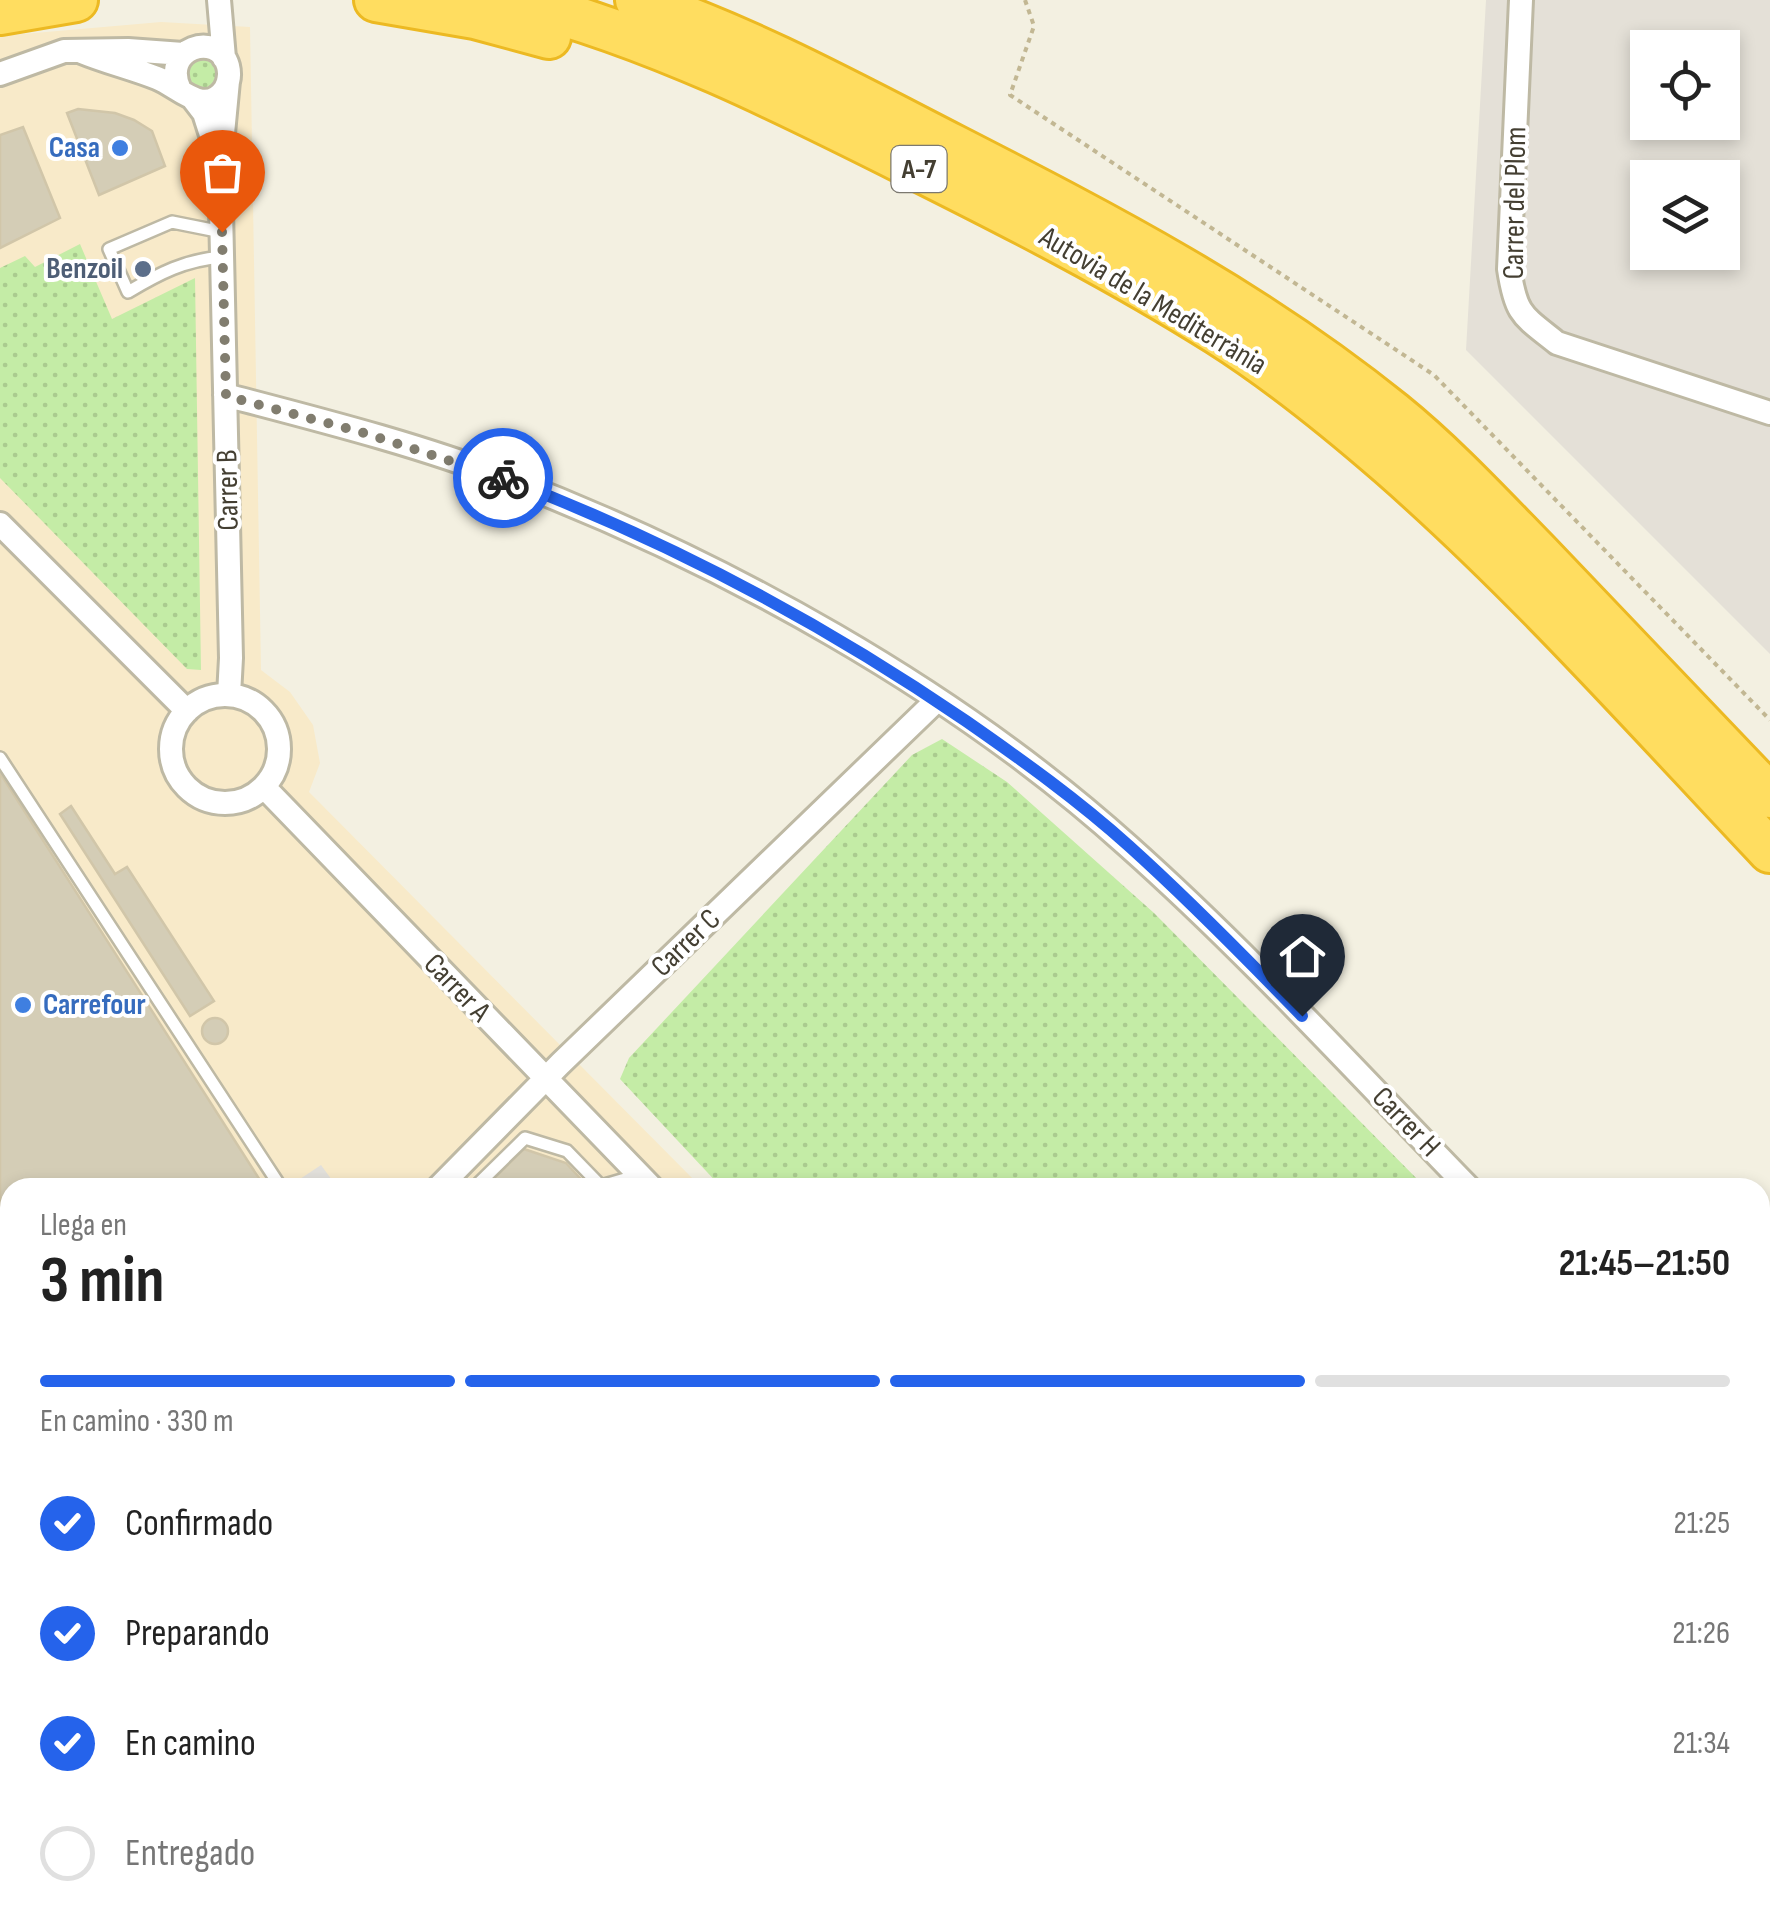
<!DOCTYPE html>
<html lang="es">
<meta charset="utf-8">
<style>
body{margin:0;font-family:"Sofia Sans Condensed",sans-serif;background:#f2f2f2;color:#222;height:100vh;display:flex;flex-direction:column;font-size:38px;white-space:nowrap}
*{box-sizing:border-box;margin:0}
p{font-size:32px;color:#767676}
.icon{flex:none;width:55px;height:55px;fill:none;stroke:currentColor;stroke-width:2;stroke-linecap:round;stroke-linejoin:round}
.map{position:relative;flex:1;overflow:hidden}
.drawer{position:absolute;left:0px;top:1178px;width:1770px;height:752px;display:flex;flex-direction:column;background:#fff;border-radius:30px 30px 0 0;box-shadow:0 5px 15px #0003}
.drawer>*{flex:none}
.tools{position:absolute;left:1630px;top:30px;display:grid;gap:20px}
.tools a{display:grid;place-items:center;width:110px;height:110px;border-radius:0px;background:#fff;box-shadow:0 5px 15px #0003;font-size:50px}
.pin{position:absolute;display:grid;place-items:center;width:85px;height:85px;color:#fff;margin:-102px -42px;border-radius:50% 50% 50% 0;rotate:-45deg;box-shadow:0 0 10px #0007}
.pin .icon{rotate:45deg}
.courier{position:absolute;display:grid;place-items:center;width:100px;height:100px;margin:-50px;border:8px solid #2563eb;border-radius:50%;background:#fff;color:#222;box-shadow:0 2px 12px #0007}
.summary em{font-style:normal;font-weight:700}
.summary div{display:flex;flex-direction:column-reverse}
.summary{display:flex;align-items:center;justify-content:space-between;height:170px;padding:0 40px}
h1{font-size:65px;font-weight:700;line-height:75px}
.bar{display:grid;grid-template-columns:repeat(4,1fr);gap:15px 10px;align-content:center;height:120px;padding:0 40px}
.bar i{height:12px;border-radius:8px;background:#e0e0e0}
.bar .selected{background:#2563eb}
.bar p{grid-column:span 4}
ol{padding:0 40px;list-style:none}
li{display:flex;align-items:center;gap:30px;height:110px}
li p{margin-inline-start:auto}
li .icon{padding:10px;border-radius:50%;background:#2563eb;color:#fff;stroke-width:4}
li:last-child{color:#767676}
li i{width:55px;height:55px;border:5px solid #e0e0e0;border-radius:50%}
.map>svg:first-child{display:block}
.commercial{fill:#f8eac9}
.industrial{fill:#e4e0d7;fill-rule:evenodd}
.green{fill:url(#green-dots)}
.pitch{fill:#c4eca6}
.parking{fill:#e2e0db}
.building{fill:#d4cdb6;stroke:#d1c6a9;stroke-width:2.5}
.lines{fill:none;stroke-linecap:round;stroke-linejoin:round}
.lane-casing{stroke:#beb9a4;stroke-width:16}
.street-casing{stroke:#beb9a4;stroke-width:28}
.highway-casing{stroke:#ecb922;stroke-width:48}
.path{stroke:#c2b793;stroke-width:4;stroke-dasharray:5 5;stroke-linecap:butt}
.lane{stroke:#fff;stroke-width:11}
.street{stroke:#fff;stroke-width:22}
.highway{stroke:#ffdd60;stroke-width:42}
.done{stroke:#817d6f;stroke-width:10;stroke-dasharray:0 18}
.route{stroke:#2563eb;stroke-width:12}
.shop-dot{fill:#3f7fe0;stroke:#fff;stroke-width:4}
.service-dot{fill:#5c6f8a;stroke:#fff;stroke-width:4}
.labels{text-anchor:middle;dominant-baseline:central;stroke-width:8;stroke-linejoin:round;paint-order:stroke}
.shield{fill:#fff;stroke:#7c7970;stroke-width:2.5}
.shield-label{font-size:28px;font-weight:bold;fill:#443f32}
.shop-label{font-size:30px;font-weight:bold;fill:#366cbe;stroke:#fff;text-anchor:end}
.street-label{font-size:30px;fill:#443f32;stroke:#fff}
.service-label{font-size:30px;font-weight:bold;fill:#4e5e75;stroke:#fff;text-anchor:end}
</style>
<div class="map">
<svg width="1770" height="1929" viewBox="0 0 1770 1929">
<defs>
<pattern id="green-dots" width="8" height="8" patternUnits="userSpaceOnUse" patternTransform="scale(2.5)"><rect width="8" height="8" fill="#c4eca6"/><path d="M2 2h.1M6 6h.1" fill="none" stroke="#aacb8f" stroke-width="1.8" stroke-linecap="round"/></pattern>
</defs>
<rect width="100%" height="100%" fill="#f3f0e1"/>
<path class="commercial" d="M 161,22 L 250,27 L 261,670 L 290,692 L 313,725 L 320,763 L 309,792 L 701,1187 L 10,1188 L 10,1768 L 0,1757 L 0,36 Z
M 147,1920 L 419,1920 L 424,1929 L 155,1929 Z"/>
<path class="industrial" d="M 1486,0 L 1770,0 L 1770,654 L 1466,350 ZM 1648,48 L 1722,48 L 1722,122 L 1648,122 ZM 1648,178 L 1722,178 L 1722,252 L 1648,252 Z"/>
<path class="green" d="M187 74a15 15 0 1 1 30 0a15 15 0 1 1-30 0Z
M 80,244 L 112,319 L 195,278 L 201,670 L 187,669 L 0,478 L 0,268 L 25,256 L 35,267 Z
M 942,739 L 1007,782 L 1154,913 L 1425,1187 L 721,1187 L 620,1079 L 629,1058 L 912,755 Z
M 1760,1529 L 1770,1539 L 1770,1929 L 1706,1929 L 1696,1920 L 1760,1920 Z
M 203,1920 L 374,1920 L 380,1929 L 210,1929 Z"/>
<path class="pitch" d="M 774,1920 L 875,1920 L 863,1929 L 780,1929 Z"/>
<path class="parking" d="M 321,1165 L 337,1187 L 288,1187 Z
M 10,1250 L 10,1498 L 7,1498 L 0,1495 L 0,1257 Z
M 596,1920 L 774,1920 L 780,1929 L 602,1929 Z
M 1011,1920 L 1113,1920 L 1116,1929 L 1021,1929 Z"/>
<path class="building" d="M 78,109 L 115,113 L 134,120 L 152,131 L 165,166 L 99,195 L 67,113 Z
M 23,127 L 60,218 L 0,248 L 0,135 Z
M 0,773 L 265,1188 L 10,1188 L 10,1250 L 0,1257 Z
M 71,806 L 115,874 L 127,867 L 214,1001 L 190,1016 L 60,814 Z
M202 1031a13 13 0 1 1 26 0a13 13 0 1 1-26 0Z
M 524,1149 L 566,1163 L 589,1188 L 484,1188 Z
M 10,1309 L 10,1337 L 0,1343 L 0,1315 Z
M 1545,1920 L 1642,1920 L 1648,1929 L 1531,1929 Z"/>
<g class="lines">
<g class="lane-casing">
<path id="lane" d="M 222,232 L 172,222 L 109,249 L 128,292 C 160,273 185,260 222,257
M 0,758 L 278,1183
M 474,1188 L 525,1138 L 567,1151 L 601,1186 L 639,1175
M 0,1393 L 10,1400"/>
</g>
<g class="street-casing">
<path id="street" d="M 219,0 L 224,58
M 1521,0 L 1509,269 C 1516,315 1522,315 1557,343 L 1770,413
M 82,52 C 106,62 132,68 157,78 C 178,86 205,118 225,89 C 229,82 230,74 228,66 C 218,30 160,48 180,90
M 0,74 L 64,51 L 128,50 L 183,54
M 228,81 L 220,165 L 231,658 L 229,695
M 194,100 L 204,113 L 218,157
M 225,395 C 320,420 416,444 507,479 C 724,562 955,690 1128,846 C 1248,953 1357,1073 1469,1188
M 0,524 L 187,711
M171 749a54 54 0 1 1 108 0a54 54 0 1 1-108 0Z
M 264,787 L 652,1188
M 438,1188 L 560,1064 L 936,701
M 1760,1312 L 1770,1305
M 1760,1485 L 1770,1495
M 0,1509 L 10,1511
M 0,1530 L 10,1530
M 0,1633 L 10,1620
M 0,1747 L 10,1761
M 152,1920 L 160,1929
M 183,1920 L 187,1929
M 985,1920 L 1002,1929
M 1371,1920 L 1379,1929
M 908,1929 L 926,1920"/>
</g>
<g class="highway-casing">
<path id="highway" d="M 376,0 L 475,17 L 549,37
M 513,0 C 654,36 783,101 912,166 C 1016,218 1120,271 1218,333 C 1278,371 1336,418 1390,465 C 1526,584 1646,720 1770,851
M 637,0 C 747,37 850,93 953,146 C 1109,226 1256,302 1393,413 C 1445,455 1493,507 1540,555 C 1617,635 1693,716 1770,796
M 0,13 L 76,0
M 0,1800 L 10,1811
M 0,1861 L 10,1872
M 0,1902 L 10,1912
M 53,1920 L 61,1929
M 109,1920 L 117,1929"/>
</g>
<path class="path" d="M 1025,0 L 1034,26 L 1010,95 L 1434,375 L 1770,720
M 382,1920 L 389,1929"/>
<use href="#lane" class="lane"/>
<use href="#street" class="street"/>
<use href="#highway" class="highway"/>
</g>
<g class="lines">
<path class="done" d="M 222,232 L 226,396 L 361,432 L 503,478"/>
<path class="route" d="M 503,478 C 669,541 820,621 966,721 C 1022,760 1078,800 1129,846 C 1189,900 1246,958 1302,1016"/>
</g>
<g class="shop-dot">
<circle cx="120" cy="148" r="10"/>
<circle cx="23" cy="1005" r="10"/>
</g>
<circle class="service-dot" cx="143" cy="269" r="10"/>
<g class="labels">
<rect class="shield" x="891.5" y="146" width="55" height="46" rx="8"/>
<g class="shield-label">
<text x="919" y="169">A-7</text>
</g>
<g class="shop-label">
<text x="100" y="148">Casa</text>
<text x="43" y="1005" text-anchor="start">Carrefour</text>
</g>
<g class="street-label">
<text transform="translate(1515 203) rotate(-89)">Carrer del Plom</text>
<text transform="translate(1153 301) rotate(31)">Autovia de la Mediterrània</text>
<text transform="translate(228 490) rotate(-91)">Carrer B</text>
<text transform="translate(686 943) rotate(-44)">Carrer C</text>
<text transform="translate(457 988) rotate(46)">Carrer A</text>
<text transform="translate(1406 1122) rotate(46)">Carrer H</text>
</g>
<g class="service-label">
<text x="123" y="269">Benzoil</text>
</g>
</g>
</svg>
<div class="tools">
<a><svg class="icon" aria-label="locate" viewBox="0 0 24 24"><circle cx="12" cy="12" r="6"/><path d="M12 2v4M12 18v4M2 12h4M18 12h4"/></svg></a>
<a><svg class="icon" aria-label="layers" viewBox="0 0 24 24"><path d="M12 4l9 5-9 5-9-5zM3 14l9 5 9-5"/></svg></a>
</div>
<div class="pin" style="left:222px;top:232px;background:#ea580c"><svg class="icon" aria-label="bag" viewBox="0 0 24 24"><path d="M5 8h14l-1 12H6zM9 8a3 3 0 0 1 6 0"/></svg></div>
<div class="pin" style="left:1302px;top:1016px;background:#1f2937"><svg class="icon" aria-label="home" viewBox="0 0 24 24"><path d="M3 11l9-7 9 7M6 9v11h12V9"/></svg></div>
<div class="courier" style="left:503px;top:478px"><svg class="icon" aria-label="bike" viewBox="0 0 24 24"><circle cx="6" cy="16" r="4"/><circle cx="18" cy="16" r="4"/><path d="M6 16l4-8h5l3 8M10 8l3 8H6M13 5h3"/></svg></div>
<section class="drawer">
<div class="summary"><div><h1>3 min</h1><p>Llega en</p></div><em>21:45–21:50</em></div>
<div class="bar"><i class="selected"></i><i class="selected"></i><i class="selected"></i><i></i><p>En camino · 330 m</p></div>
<ol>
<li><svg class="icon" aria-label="check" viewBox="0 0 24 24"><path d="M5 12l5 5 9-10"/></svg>Confirmado<p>21:25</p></li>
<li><svg class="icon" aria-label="check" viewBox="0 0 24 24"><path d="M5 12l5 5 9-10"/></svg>Preparando<p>21:26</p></li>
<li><svg class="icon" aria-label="check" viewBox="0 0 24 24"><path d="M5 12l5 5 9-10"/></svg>En camino<p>21:34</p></li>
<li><i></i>Entregado</li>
</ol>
</section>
</div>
